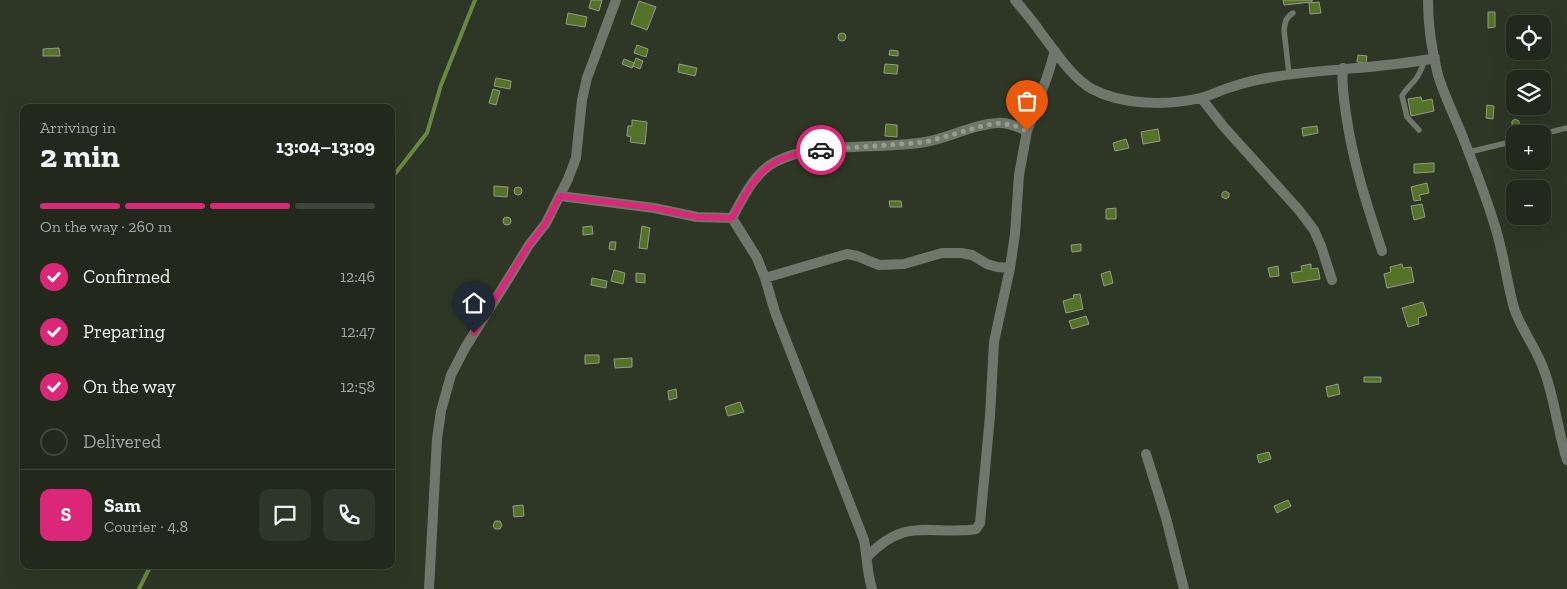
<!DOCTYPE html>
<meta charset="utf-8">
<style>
body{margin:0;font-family:"Zilla Slab",serif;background:#2e3529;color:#f1f3f6;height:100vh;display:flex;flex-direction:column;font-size:19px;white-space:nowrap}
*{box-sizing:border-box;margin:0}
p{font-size:16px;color:#a2a6a3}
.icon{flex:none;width:28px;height:28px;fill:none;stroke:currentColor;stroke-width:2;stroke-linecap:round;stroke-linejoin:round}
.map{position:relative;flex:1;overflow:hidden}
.details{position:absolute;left:20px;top:104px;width:375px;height:465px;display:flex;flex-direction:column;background:#22291c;border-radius:10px;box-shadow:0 5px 20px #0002,0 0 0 1px #3f453b}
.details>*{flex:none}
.fabs{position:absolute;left:1506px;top:15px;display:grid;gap:10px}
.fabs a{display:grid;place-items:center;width:45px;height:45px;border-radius:10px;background:#22291c;box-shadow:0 5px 20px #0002,0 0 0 1px #3f453b;font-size:25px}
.pin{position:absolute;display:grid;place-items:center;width:42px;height:42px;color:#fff;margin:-51px -21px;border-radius:50% 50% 50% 0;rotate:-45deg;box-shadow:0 0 5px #0007}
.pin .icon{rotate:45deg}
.courier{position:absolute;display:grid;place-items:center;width:50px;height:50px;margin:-25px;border:4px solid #db2777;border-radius:50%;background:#fff;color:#222;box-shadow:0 1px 6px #0007}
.summary em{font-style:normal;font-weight:800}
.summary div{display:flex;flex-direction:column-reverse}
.summary{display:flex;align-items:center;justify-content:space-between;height:85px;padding:0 20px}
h1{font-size:32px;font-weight:800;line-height:38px}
.bar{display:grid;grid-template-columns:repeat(4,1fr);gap:8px 5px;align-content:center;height:60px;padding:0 20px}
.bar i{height:6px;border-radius:4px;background:#3f453b}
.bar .on{background:#db2777}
.bar p{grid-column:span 4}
.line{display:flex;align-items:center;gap:12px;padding:0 20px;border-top:1px solid #3f453b}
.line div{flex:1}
.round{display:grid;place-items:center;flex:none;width:52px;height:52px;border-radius:10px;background:#2e3529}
ol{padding:0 20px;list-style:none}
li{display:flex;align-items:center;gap:15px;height:55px}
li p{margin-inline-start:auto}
li .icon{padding:5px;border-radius:50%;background:#db2777;color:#fff;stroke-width:4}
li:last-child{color:#a2a6a3}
li i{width:28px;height:28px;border:2px solid #3f453b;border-radius:50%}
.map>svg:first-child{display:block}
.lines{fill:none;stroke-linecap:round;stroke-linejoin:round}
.stream{stroke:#6a8940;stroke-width:4}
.building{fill:#547228;stroke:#919c86}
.lane{stroke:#71766d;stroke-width:5.5}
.street{stroke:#71766d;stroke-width:10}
.done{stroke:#979e90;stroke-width:5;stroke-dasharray:0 9}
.route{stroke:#db2777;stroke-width:6}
</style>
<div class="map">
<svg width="1567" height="589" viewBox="0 0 1567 589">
<rect width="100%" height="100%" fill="#2e3725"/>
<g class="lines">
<path class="stream" d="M 391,179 L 427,133 L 441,85 L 475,0
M 139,589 L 151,565"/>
</g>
<path class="building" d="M 591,0 L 602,0 L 599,11 L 589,8 Z
M 1283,0 L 1312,0 L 1312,2 L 1284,5 Z
M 639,1 L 656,7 L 647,30 L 631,24 Z
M 1319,2 L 1321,13 L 1310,14 L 1309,3 Z
M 1488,12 L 1495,12 L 1495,27 L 1488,28 Z
M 568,13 L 587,17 L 585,27 L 566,24 Z
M838 37a4 4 0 1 1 8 0a4 4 0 1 1-8 0Z
M 637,45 L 648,49 L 646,57 L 634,53 Z
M 59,48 L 60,56 L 43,56 L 43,49 Z
M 890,50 L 898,51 L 898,56 L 889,55 Z
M 1358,55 L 1367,56 L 1366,63 L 1357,62 Z
M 636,58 L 643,61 L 640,69 L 633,66 Z
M 624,59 L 634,63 L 632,68 L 622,64 Z
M 679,64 L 697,68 L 695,76 L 678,72 Z
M 885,64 L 898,65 L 897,74 L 884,73 Z
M 496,78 L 511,81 L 510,89 L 494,86 Z
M 493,89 L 500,91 L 496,105 L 489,103 Z
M 1421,97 L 1422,101 L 1432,99 L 1434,111 L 1411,116 L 1408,99 Z
M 1487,105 L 1494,106 L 1493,119 L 1486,118 Z
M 1515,119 L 1519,121 L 1519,125 L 1515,127 L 1512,125 L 1512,121 Z
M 632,120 L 647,122 L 645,144 L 630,142 L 631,137 L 627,136 L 628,126 L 632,126 Z
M 886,124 L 897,125 L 897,137 L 885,136 Z
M 1317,126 L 1318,133 L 1303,136 L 1302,128 Z
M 1158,129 L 1160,141 L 1143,144 L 1141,132 Z
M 1126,139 L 1129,148 L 1115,151 L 1113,143 Z
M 1434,163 L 1434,172 L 1414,173 L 1414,164 Z
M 1427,183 L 1429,193 L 1419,195 L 1421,200 L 1414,201 L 1411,187 Z
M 494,186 L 508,187 L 507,197 L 494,196 Z
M514 191a4 4 0 1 1 8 0a4 4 0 1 1-8 0Z
M 1225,191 L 1229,193 L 1229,197 L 1226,199 L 1222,197 L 1222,193 Z
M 889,201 L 901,201 L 902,207 L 890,207 Z
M 1422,204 L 1425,217 L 1414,220 L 1411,206 Z
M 1116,208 L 1116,219 L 1106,219 L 1106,209 Z
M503 221a4 4 0 1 1 8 0a4 4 0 1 1-8 0Z
M 592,226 L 593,234 L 583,235 L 583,227 Z
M 642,226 L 650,228 L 647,249 L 639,248 Z
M 610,242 L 616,242 L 615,250 L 609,249 Z
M 1081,244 L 1081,251 L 1072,252 L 1071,245 Z
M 1311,264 L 1311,269 L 1318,268 L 1320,279 L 1293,283 L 1291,273 L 1302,271 L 1301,266 Z
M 1402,264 L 1403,268 L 1411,267 L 1414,282 L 1387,288 L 1384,274 L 1391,272 L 1390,267 Z
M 1278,266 L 1279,276 L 1270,277 L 1268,268 Z
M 614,270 L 625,273 L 623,284 L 611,281 Z
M 1110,271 L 1113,283 L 1104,286 L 1101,274 Z
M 636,273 L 645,274 L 645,283 L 636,282 Z
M 592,278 L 607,281 L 606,288 L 591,285 Z
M 1080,294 L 1083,309 L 1066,313 L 1063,301 L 1074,298 L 1073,295 Z
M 1423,302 L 1427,315 L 1418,318 L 1419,324 L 1408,327 L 1402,308 Z
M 1086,316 L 1089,324 L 1072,329 L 1069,321 Z
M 585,355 L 599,355 L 599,363 L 585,364 Z
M 632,358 L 632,367 L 615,368 L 614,359 Z
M 1364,377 L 1381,377 L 1381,382 L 1364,382 Z
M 1338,384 L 1340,394 L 1328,397 L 1326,387 Z
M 676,389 L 677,398 L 669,400 L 668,391 Z
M 740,402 L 744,412 L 728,416 L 725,407 Z
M 1269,452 L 1271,459 L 1259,463 L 1257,455 Z
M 1288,500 L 1291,506 L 1277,513 L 1274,506 Z
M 523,505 L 524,516 L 514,517 L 513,506 Z
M 495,521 L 500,521 L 502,525 L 500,529 L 495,529 L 493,526 Z"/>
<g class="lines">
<path class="lane" d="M 1289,74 L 1284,30 C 1285,22 1286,17 1293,13
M 1419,130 L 1407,117 L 1402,96 C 1406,89 1410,86 1415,80 C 1420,74 1422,67 1425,60
M 1542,134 L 1567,128
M 1469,152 L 1515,141"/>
<path class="street" d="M 1015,0 C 1024,11 1033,21 1041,33 C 1055,51 1072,78 1092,89 C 1122,105 1167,106 1200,98 C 1209,96 1219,91 1228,88 C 1243,83 1258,79 1273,77 C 1327,68 1381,69 1435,58
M 1428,0 C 1428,23 1432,52 1438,75 C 1444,95 1454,115 1462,135 C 1473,163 1484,191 1493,220 C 1503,248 1506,279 1514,308 C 1521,330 1538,350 1545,373 C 1555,401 1558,432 1567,460
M 1343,68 C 1341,83 1344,99 1346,114 C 1353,163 1367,205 1382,251
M 1201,98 L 1224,127 L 1298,209 L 1314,230 L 1321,246 L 1332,280
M 560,196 L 654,208 L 697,217 L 732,218 L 757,258 L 765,278 L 775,312 L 864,540 C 867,556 867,573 872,589
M 732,218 C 743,198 754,173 775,162 C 815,141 880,150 925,142 C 949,138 973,124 998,123 C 1008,122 1018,127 1027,131 L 1047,77 L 1055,51
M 765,278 L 847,254 L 857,256 L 879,265 L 904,264 L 942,253 L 961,253 L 972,255 L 987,264 L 997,267 L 1010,268
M 1146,454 L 1166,518 L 1184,589
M 867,557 C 903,519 924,533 969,530 L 976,529 L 980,523 L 990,416 L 994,342 L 1010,268 L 1015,234 L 1019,175 L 1027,131
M 429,589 L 437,439 L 441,411 L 451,375 L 465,348 L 510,276 L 529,245 L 546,223 L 568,179 L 576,158 L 582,100 L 587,78 L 616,0"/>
</g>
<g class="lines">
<path class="done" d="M 821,150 L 926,142 L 986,125 L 1000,123 L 1016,126 L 1027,131"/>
<path class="route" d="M 474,333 L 529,245 L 546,223 L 560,196 L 654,208 L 697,217 L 732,218 C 757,173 766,156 821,150"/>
</g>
</svg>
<div class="fabs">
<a><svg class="icon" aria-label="locate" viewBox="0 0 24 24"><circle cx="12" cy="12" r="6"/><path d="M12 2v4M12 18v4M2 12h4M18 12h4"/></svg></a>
<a><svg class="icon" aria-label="layers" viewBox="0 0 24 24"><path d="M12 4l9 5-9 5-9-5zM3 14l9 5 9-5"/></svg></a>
<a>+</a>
<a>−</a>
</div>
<div class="pin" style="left:1027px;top:131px;background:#ea580c"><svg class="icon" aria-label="bag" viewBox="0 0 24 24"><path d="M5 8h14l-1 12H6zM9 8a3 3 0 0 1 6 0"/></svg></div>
<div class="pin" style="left:474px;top:333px;background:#1f2937"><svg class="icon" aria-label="home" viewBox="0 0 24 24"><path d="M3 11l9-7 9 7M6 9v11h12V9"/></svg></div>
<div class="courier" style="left:821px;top:150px"><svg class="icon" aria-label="car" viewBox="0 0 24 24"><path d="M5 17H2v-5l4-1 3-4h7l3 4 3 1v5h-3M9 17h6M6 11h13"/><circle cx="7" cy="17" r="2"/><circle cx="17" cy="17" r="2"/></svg></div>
<section class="details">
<div class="summary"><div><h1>2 min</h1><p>Arriving in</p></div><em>13:04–13:09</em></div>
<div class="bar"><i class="on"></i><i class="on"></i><i class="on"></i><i></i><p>On the way · 260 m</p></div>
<ol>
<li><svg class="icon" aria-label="check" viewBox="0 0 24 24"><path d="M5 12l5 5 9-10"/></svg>Confirmed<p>12:46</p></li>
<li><svg class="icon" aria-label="check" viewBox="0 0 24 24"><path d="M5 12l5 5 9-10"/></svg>Preparing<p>12:47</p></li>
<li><svg class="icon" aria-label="check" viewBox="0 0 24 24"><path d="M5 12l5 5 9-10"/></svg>On the way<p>12:58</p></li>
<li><i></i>Delivered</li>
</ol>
<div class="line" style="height:90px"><b class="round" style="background:#db2777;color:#fff">S</b><div><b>Sam</b><p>Courier · 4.8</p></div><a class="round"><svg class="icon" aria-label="chat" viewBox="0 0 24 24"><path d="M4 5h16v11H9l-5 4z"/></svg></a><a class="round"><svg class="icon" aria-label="phone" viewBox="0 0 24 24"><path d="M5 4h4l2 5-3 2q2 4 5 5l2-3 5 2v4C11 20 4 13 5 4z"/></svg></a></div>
</section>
</div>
